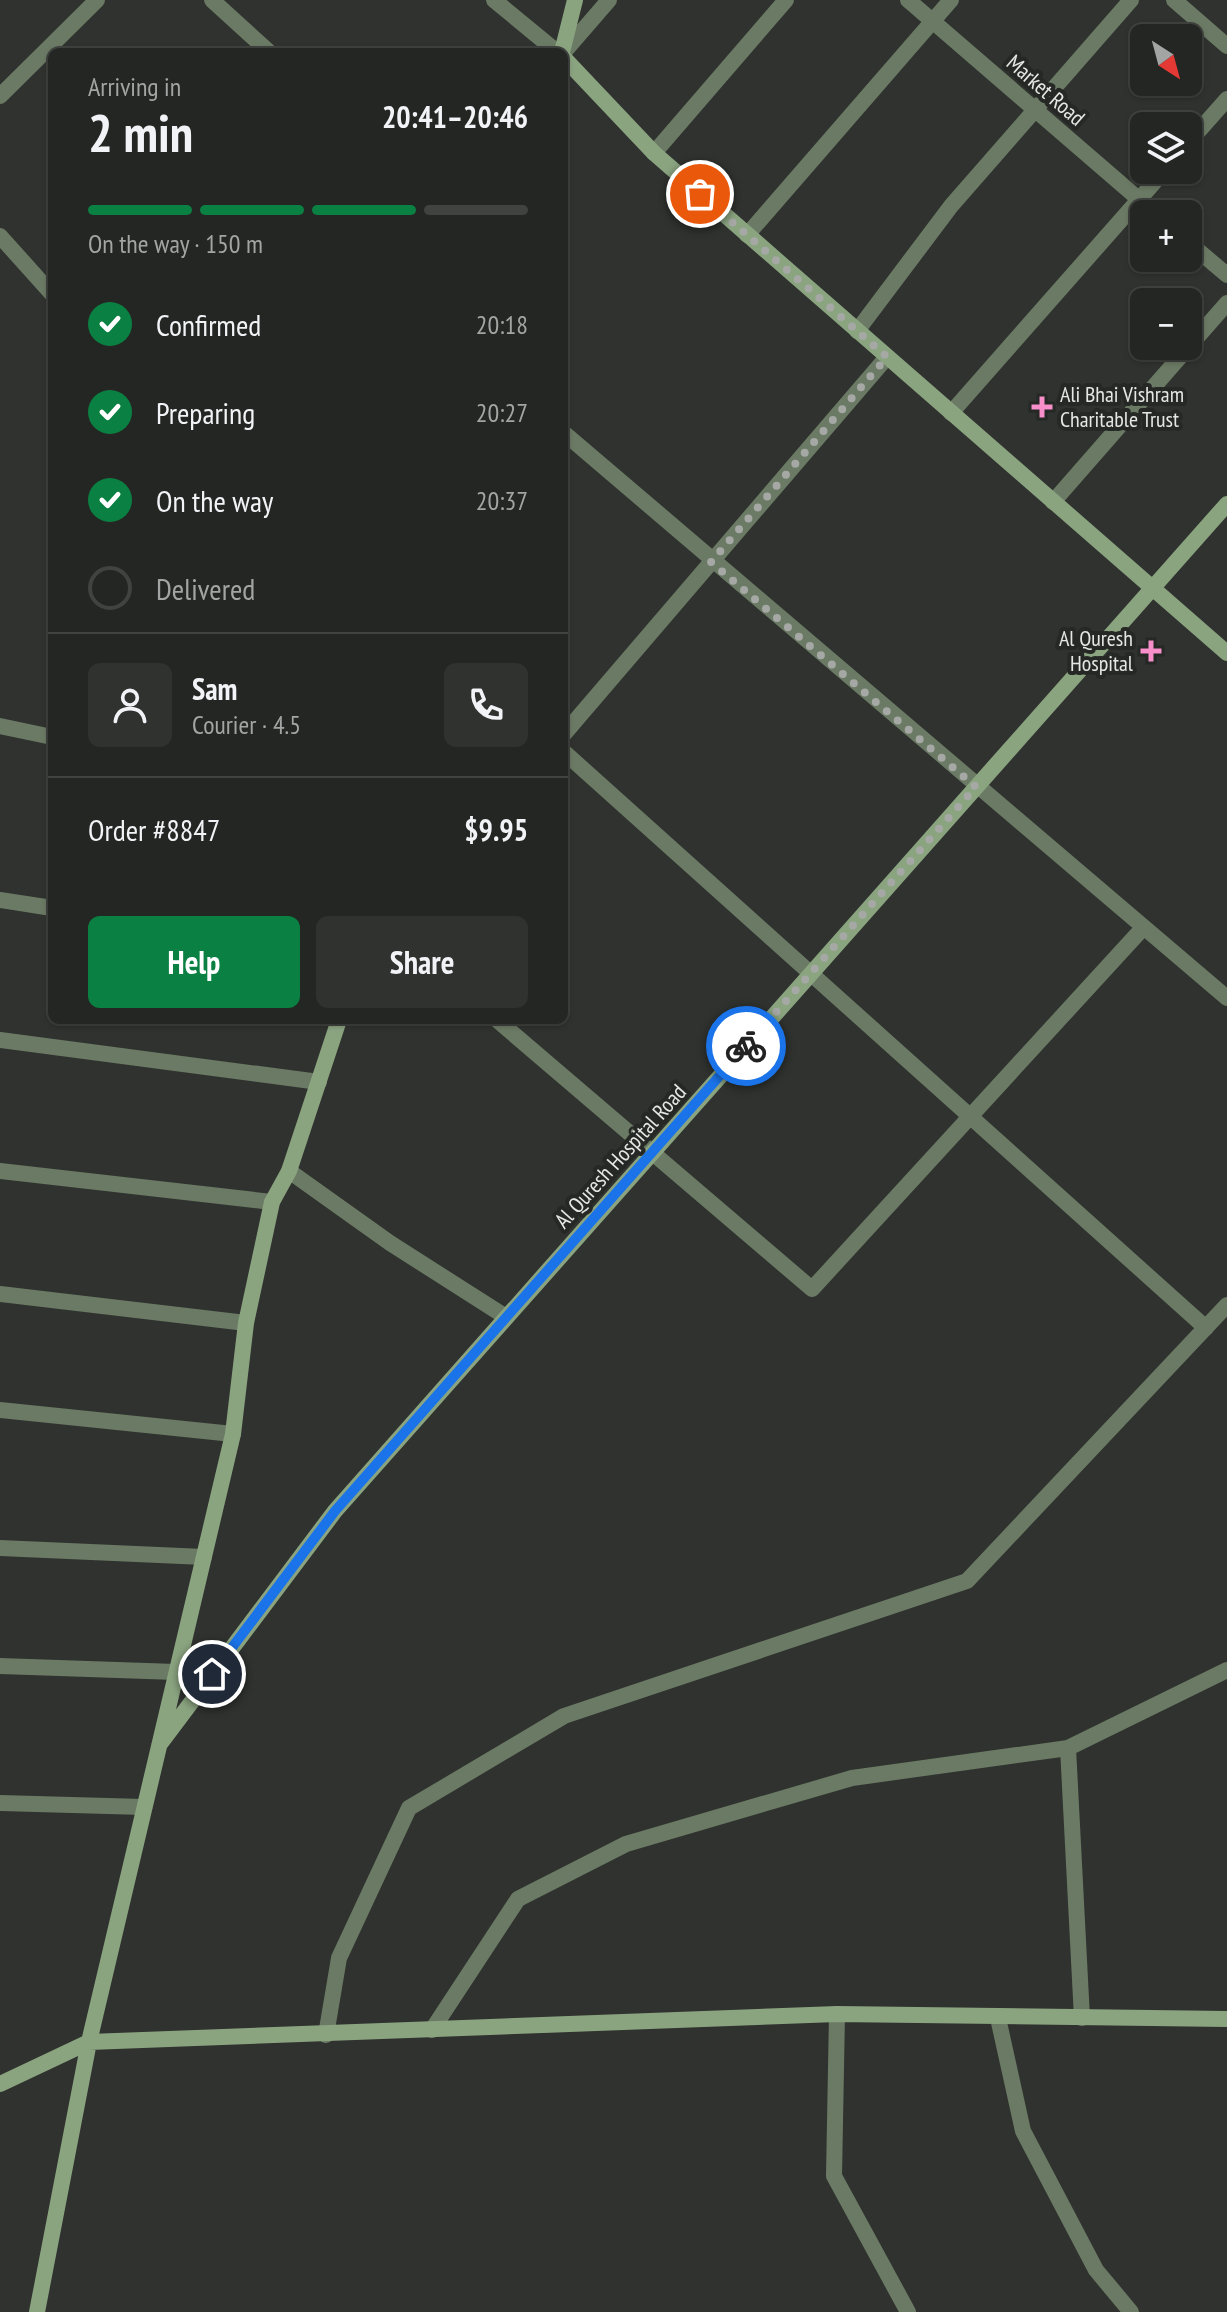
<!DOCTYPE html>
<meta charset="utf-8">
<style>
body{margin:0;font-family:"PT Sans Narrow",sans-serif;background:#2f322f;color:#f1f3f6;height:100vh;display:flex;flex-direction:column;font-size:30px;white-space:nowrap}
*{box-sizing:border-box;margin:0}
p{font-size:26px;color:#a3a5a5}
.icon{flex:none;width:44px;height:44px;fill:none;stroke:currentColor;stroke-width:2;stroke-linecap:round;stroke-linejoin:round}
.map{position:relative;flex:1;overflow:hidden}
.details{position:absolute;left:48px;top:48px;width:520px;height:976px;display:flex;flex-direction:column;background:#232622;border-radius:12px;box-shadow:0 2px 6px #0004,0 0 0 2px #404340}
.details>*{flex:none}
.needle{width:52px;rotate:144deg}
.controls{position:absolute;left:1130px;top:24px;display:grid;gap:16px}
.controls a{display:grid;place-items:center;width:72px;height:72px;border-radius:12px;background:#232622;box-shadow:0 2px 6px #0004,0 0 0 2px #404340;font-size:40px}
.pin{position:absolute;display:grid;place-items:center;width:68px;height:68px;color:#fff;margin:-34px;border:4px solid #fff;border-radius:50%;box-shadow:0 2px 8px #0007}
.courier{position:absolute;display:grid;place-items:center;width:80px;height:80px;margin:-40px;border:6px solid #1a73e8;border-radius:50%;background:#fff;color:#222;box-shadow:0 2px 10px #0007}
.summary em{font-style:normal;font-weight:800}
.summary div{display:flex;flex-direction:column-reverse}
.summary{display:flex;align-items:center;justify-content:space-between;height:136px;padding:0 40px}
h1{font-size:52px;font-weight:800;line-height:60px}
.bar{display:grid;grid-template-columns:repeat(4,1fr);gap:12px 8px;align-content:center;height:96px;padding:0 40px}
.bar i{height:10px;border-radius:6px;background:#404340}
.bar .current{background:#0b8043}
.bar p{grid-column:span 4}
.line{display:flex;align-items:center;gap:20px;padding:0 40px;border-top:2px solid #404340}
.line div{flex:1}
.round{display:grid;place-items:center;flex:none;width:84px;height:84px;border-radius:12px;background:#2f322f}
ol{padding:0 40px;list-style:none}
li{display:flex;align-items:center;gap:24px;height:88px}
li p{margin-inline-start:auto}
li .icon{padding:8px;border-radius:50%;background:#0b8043;color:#fff;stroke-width:4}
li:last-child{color:#a3a5a5}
li i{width:44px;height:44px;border:4px solid #404340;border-radius:50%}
.primary-button{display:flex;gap:16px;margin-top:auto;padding:16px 40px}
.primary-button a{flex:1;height:92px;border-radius:12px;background:#0b8043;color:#fff;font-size:32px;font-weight:800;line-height:92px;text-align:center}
.primary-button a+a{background:#2f322f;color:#f1f3f6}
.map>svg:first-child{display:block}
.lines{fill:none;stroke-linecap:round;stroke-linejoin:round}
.lane{stroke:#6b7a64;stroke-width:16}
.street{stroke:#6b7a64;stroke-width:16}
.secondary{stroke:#8ba480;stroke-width:16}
.done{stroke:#a5a8a4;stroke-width:8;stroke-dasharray:0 14.4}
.route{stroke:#1a73e8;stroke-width:10}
.poi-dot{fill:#f98fca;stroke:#252824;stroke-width:3}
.labels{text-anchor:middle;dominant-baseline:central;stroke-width:8;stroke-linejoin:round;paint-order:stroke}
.street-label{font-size:22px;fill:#e5e7e4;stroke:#252824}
.poi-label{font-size:22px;fill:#e5e7e4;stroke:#252824;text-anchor:start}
</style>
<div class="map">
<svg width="1227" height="2312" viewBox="0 0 1227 2312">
<rect width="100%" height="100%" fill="#2f322e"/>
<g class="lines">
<path class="lane" d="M 837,2014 L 834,2176 L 908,2312"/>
<path class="street" d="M 212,0 L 269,52
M 494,0 L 557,52
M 908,0 L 1156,214
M 1174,0 L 1227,46
M 564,52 L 609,0
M 0,96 L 97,0
M 1188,143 L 1227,99
M 654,153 L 786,0
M 747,235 L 951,0
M 0,236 L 52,294
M 1188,242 L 1227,275
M 857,331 L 951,206 L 1131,0
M 951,413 L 1165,170
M 564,433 L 1227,998
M 1053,502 L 1227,303
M 0,726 L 52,737
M 564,734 L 887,357
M 564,752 L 1206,1328
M 0,900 L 52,908
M 497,1020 L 812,1289 L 1143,928
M 0,1040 L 319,1082
M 0,1171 L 272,1202
M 289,1171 L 390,1243 L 506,1317
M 0,1294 L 246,1323
M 0,1410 L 233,1434
M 0,1548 L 204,1557
M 0,1666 L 176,1672
M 1068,1748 L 1082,2018
M 0,1803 L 144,1807
M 998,2018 L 1023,2131 L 1096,2270 L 1131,2312
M 432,2030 L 518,1899 L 626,1844 L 852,1778 L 1068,1748 L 1227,1670
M 326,2035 L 339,1958 L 409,1808 L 564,1716 L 967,1581 L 1227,1305"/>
<path class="secondary" d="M 562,52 L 575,0
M 564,58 L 654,153 L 1227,653
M 160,1744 L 335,1511 L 1227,504
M 0,2084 L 89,2042 L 837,2014 L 1227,2019
M 37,2312 L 89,2042 L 233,1434 L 246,1323 L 272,1202 L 289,1171 L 339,1020"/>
</g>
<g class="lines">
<path class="done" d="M 700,194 L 887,357 L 711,562 L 976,787 L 746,1046"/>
<path class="route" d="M 212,1674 L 335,1511 L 746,1046"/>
</g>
<g class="poi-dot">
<path d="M1038 395h8v8h8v8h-8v8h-8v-8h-8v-8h8z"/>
<path d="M1147 639h8v8h8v8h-8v8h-8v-8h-8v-8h8z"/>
</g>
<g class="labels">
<g class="street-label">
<text transform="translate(1046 90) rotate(41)">Market Road</text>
<text transform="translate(620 1156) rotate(-48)">Al Quresh Hospital Road</text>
</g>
<g class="poi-label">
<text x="1060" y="394">Ali Bhai Vishram<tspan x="1060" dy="25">Charitable Trust</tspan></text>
<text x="1133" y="638" text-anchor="end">Al Quresh<tspan x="1133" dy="25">Hospital</tspan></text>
</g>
</g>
</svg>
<div class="controls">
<a><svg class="needle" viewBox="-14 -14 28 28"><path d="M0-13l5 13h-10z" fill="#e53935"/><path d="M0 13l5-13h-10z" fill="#a3a5a5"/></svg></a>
<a><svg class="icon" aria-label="layers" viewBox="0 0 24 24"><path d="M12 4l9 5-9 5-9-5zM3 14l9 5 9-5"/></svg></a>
<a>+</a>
<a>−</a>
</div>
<div class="pin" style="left:700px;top:194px;background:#ea580c"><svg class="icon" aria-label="bag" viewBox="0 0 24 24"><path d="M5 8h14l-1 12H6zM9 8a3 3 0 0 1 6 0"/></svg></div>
<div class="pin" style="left:212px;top:1674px;background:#1f2937"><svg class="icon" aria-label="home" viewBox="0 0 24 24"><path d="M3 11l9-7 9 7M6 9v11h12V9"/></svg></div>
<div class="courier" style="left:746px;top:1046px"><svg class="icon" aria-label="bike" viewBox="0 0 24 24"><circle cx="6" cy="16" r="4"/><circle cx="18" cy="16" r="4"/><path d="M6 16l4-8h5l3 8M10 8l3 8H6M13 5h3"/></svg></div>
<section class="details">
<div class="summary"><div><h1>2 min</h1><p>Arriving in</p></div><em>20:41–20:46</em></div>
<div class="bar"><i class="current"></i><i class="current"></i><i class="current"></i><i></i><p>On the way · 150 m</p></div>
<ol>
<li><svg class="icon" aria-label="check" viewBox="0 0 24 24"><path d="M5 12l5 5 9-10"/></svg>Confirmed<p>20:18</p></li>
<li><svg class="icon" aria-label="check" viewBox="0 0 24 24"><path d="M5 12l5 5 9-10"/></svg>Preparing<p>20:27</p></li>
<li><svg class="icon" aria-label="check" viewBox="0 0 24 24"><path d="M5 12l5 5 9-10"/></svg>On the way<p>20:37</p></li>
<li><i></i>Delivered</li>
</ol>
<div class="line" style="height:144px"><a class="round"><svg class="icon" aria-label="person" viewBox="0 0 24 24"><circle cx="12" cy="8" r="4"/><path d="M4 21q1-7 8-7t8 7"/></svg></a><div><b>Sam</b><p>Courier · 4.5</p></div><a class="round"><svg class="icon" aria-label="phone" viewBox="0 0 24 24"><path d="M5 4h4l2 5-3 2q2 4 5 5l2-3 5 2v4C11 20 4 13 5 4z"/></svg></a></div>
<div class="line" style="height:104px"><div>Order #8847</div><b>$9.95</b></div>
<div class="primary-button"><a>Help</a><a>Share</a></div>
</section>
</div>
